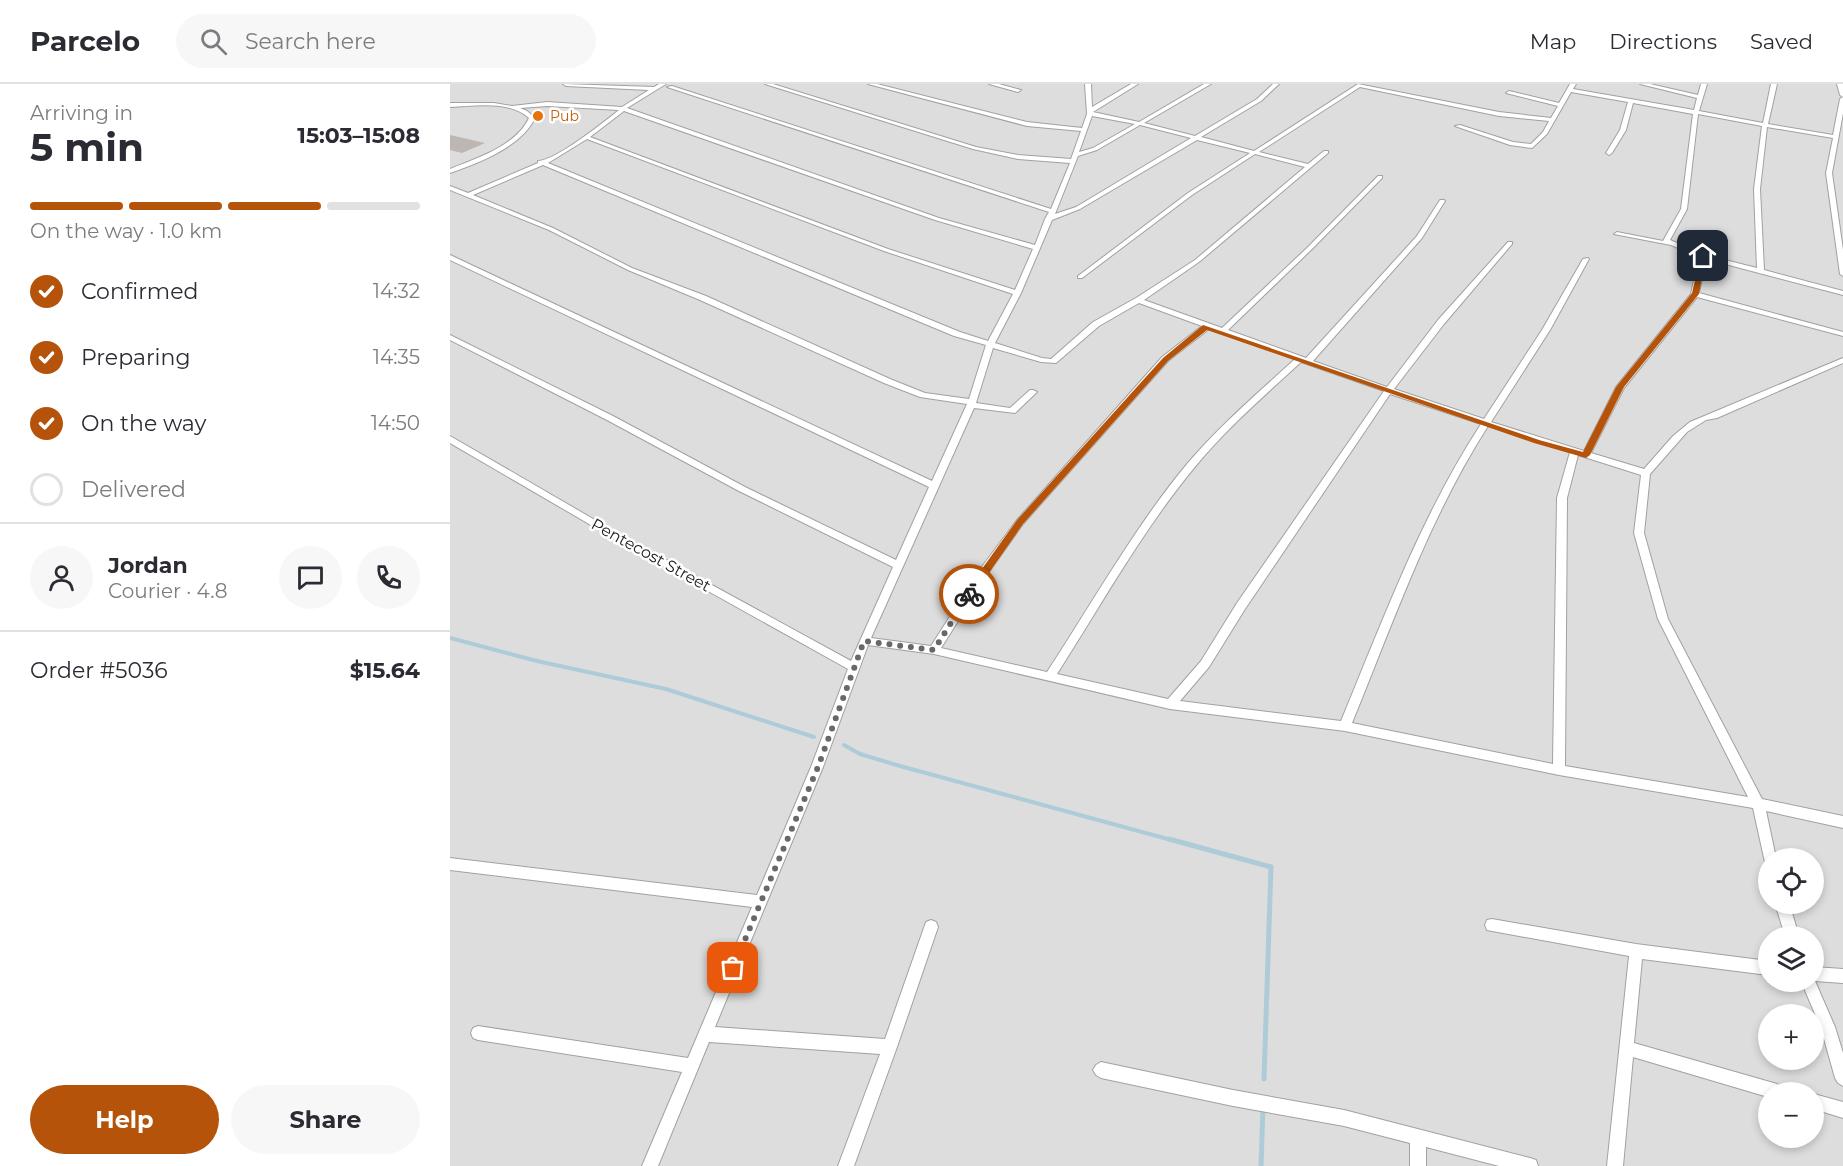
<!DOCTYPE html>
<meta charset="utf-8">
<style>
body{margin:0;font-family:Montserrat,sans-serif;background:#f7f7f7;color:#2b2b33;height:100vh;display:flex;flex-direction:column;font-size:22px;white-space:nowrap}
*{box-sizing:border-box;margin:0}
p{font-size:20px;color:#7c7c81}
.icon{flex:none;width:33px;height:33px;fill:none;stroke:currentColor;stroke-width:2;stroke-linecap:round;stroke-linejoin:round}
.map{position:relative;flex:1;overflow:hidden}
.drawer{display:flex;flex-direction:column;background:#fff;width:450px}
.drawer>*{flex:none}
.buttons{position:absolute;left:1308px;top:764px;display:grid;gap:12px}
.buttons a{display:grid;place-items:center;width:66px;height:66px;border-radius:50%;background:#fff;box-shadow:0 3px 9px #0003;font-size:30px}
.pin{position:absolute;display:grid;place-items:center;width:51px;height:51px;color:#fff;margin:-26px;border-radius:12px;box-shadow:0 3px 9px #0006}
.courier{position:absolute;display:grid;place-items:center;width:60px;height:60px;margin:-30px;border:4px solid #b45309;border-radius:50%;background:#fff;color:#222;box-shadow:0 2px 8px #0007}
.head em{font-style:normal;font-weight:700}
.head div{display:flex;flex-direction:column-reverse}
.head{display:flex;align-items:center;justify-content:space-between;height:102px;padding:0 30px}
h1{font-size:39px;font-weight:700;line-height:45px}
.bar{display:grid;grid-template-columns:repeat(4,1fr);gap:9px 6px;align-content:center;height:72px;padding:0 30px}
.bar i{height:8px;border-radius:4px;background:#e1e1e2}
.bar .current{background:#b45309}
.bar p{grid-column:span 4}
.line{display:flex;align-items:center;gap:15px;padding:0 30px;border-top:2px solid #e1e1e2}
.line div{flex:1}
.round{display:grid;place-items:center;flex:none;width:63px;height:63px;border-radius:32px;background:#f7f7f7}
ol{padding:0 30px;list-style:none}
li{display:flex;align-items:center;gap:18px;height:66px}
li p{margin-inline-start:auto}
li .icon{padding:6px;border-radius:50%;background:#b45309;color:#fff;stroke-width:4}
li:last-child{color:#7c7c81}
li i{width:33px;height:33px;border:3px solid #e1e1e2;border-radius:50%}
.button{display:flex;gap:12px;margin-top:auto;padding:12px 30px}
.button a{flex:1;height:69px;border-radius:36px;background:#b45309;color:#fff;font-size:24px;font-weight:700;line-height:69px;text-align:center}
.button a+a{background:#f7f7f7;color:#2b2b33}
header{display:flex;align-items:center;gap:36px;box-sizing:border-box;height:84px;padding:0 30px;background:#fff;border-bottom:2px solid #e1e1e2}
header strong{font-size:28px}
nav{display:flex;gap:33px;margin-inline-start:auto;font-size:21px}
.search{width:420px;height:54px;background:#f7f7f7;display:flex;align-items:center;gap:15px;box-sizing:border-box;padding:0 21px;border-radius:33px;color:#7c7c81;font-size:22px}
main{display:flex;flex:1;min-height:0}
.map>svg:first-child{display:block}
.residential{fill:#dedddd;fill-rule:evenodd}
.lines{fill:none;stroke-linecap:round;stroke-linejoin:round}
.stream-far1{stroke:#adccd8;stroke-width:4}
.stream{stroke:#adccd8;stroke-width:5}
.building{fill:#bdb6b1}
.minor-casing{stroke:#a1a1a1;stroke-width:2}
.minor{fill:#fff;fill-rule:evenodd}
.route{fill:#b45309}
.done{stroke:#696866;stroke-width:6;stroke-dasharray:0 10.8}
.food-dot{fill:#e8710a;stroke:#fff;stroke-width:2}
.labels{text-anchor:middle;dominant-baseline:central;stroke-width:5;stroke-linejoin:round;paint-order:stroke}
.far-food-label{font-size:14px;fill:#c56008;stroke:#fff;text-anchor:start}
.street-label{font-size:16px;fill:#202020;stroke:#fff}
</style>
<header>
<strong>Parcelo</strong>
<div class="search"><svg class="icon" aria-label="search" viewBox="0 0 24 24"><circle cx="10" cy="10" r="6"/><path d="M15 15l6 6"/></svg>Search here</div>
<nav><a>Map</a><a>Directions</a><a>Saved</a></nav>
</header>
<main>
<section class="drawer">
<div class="head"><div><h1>5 min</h1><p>Arriving in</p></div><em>15:03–15:08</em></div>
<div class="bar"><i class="current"></i><i class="current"></i><i class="current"></i><i></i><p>On the way · 1.0 km</p></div>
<ol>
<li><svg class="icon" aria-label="check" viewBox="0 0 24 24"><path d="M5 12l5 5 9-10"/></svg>Confirmed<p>14:32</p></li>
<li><svg class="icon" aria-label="check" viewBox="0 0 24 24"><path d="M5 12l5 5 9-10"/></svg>Preparing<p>14:35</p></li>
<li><svg class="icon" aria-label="check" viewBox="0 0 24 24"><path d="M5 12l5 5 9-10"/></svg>On the way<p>14:50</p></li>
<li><i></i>Delivered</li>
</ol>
<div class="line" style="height:108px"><a class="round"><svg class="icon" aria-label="person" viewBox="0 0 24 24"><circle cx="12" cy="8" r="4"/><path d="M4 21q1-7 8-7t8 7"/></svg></a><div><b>Jordan</b><p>Courier · 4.8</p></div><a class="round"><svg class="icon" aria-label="chat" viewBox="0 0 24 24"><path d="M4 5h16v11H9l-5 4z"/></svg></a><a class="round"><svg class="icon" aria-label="phone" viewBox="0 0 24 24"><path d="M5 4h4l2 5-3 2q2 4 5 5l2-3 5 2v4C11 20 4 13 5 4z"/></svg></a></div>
<div class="line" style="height:78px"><div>Order #5036</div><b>$15.64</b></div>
<div class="button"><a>Help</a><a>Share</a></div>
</section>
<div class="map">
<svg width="1393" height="1082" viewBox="0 0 1393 1082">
<rect width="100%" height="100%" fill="#f0ede8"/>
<path class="residential" d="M 0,0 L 1393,0 L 1393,1082 L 0,1082 ZM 1318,774 L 1364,774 L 1364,819 L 1318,819 ZM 1318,852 L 1364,852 L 1364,897 L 1318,897 ZM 1318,930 L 1364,930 L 1364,975 L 1318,975 ZM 1318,1008 L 1364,1008 L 1364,1053 L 1318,1053 Z"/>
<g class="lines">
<path class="stream-far1" d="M 0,554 L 87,577 L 216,605 L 364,653
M 394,661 L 410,670 L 450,682 L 725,757"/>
<path class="stream" d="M 719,755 L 821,783 L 814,995
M 811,1082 L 813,1023"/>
</g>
<path class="building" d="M 0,51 L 35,59 L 12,69 L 0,66 Z"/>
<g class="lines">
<g class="minor-casing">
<path id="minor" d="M 113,0 L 204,3 L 209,0 L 216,0 L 177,24 L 489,134 L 585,161 L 595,135 L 599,128 L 217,3 L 222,2 L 601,125 L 620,79 L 568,75 L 523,65 L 315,0 L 323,0 L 526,63 L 568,71 L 621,75 L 631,47 L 577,42 L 418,0 L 427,0 L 577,38 L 632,44 L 637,30 L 635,0 L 641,0 L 642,23 L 681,0 L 688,0 L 643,28 L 689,38 L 754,0 L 761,0 L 694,39 L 745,52 L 807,15 L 823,0 L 829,0 L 811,17 L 751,53 L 804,67 L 908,0 L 1049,28 L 1101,34 L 1108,22 L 1056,9 L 1059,7 L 1109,19 L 1120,0 L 1126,0 L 1123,5 L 1244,26 L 1247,14 L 1190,0 L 1200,0 L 1248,11 L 1251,0 L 1257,0 L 1249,27 L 1313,39 L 1321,0 L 1327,0 L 1318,40 L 1383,51 L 1390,15 L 1393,13 L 1393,29 L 1382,89 L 1393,166 L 1393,192 L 1390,190 L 1376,89 L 1383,54 L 1317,43 L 1310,105 L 1314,186 L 1393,207 L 1393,211 L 1256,175 L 1249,209 L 1393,248 L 1393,252 L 1247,213 L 1174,304 L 1141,369 L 1194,385 L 1223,352 L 1240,338 L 1393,274 L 1393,279 L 1267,334 L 1256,336 L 1237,348 L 1200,390 L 1194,449 L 1218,535 L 1312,715 L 1393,732 L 1393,744 L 1316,727 L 1326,774 L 1318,774 L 1318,779 L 1315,778 L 1314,774 L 1303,724 L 1109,691 L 895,647 L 720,625 L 484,570 L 418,561 L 373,683 L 265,943 L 435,955 L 476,838 L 481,836 L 486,838 L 488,843 L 447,963 L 404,1082 L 388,1082 L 430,970 L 259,958 L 208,1082 L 192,1082 L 232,988 L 28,956 L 23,954 L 21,949 L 23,944 L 28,942 L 238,974 L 302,823 L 0,786 L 0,774 L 307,811 L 361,683 L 398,585 L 170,458 L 0,359 L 0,352 L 176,454 L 401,577 L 443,483 L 289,407 L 157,336 L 0,256 L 0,251 L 163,332 L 295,403 L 446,476 L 479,403 L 0,176 L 0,171 L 482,397 L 517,320 L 470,313 L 434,299 L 250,216 L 178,186 L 99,146 L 0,106 L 0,102 L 18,109 L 88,79 L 88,77 C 105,77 154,38 169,26 L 97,22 L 70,24 L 77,27 L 85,34 C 71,63 29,79 0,89 L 0,85 C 27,74 66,62 79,34 C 59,16 25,22 0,23 L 0,19 L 44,19 L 62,22 L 97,18 L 172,23 L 199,6 L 116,2 ZM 910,3 L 1049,32 L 1099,37 L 1093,48 L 1081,60 L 1063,58 L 1010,41 L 1005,42 L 1060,61 L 1082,64 L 1097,50 L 1121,8 L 1178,18 L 1170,46 L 1156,69 L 1159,71 L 1162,69 L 1176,46 L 1183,19 L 1243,30 L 1231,125 L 1213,157 L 1167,148 L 1164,150 L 1221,161 L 1249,173 L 1241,210 L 1166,303 L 1134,367 L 1041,338 L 1100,246 L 1139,175 L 1138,174 L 1133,175 L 1092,246 L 1034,335 L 944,305 L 994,240 L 1062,160 L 1062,158 L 1058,158 L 988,236 L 937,303 L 863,277 L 972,154 L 995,117 L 994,116 L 990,116 L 967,152 L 856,274 L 778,246 L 861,166 L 932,94 L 932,92 L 928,92 L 857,164 L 772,244 L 694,216 L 749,178 L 878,69 L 878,67 L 874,67 L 858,80 L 809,68 ZM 174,27 L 485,136 L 583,165 L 565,206 L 438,165 L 140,53 ZM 1248,30 L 1312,42 L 1304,105 L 1307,184 L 1255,171 L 1220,156 L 1237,125 ZM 642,32 L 685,40 L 643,64 L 629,68 ZM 690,41 L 741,54 L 626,123 L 605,130 L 628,72 L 647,66 ZM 137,55 L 434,167 L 563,210 L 538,257 L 510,248 L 98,79 ZM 747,56 L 800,69 L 738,109 L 628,192 L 628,194 L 632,194 L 742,111 L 805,70 L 855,83 L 745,176 L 686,214 L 643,238 L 601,275 L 592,274 L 545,259 L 571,209 L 602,136 L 630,125 ZM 93,81 L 504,252 L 536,261 L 519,315 L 475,309 L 440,295 L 256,212 L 182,184 L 103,144 L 23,111 ZM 689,219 L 752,242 L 712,273 L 567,436 L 531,484 L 481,562 L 421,554 L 524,324 L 565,329 L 587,308 L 583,306 L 580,306 L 560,324 L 526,319 L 543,264 L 591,278 L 606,279 L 649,242 ZM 759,245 L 845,275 C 808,309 769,342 737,380 C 684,444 643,518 597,588 L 491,564 L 539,488 L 573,440 L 718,277 ZM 851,278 L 934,307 L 787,519 L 751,577 L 718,615 L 607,590 C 651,521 692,447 744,384 C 776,345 814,312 851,278 ZM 940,310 L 1031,340 C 971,432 933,536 891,637 L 730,617 L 759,583 L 795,525 ZM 1038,342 L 1120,368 L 1107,414 L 1103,680 L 902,639 C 943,539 979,434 1038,342 ZM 1128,371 L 1191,391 L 1184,449 L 1208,535 L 1298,713 L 1115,682 L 1117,414 Z
M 539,0 L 549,0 L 571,6 L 568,8 Z
M 1387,0 L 1393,0 L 1393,13 L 1390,11 Z
M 1325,819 L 1339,819 L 1349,852 L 1335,852 Z
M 1042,835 L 1186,860 L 1318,877 L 1318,891 L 1192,875 L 1184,959 L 1327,1000 L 1332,1003 L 1335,1008 L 1318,1008 L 1318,1013 L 1183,973 L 1173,1082 L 1157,1082 L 1179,872 L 1042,847 L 1037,846 L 1035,841 L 1037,836 Z
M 1364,883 L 1393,885 L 1393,899 L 1365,897 L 1385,943 L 1393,969 L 1393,1002 L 1388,999 L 1385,994 L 1371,944 L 1351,897 L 1364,897 Z
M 651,978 L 783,1006 L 894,1026 L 1080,1074 L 1086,1076 L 1088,1082 L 1049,1082 L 976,1063 L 976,1082 L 960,1082 L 960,1059 L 894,1042 L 783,1022 L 651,994 L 646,991 L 643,986 L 646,981 Z
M 1364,1010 L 1393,1018 L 1393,1034 L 1364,1025 Z"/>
</g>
<use href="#minor" class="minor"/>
</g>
<path class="route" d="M 1251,171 L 1256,172 L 1249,210 L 1174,303 L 1140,371 L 1136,374 L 1084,359 L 757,246 L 718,277 L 573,440 L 522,513 L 514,510 L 567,436 L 713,274 L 753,241 L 1089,356 L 1133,368 L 1166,303 L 1242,209 Z"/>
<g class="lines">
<path class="done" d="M 283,884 L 368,683 L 414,557 L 484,566 L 519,510"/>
</g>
<circle class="food-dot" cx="88" cy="32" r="6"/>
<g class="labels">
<g class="far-food-label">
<text x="100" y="32">Pub</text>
</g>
<g class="street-label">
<text transform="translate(201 471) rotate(29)">Pentecost Street</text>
</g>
</g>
</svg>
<div class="buttons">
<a><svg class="icon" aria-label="locate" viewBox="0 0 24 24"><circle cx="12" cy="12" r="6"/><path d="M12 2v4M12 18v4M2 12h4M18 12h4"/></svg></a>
<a><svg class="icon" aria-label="layers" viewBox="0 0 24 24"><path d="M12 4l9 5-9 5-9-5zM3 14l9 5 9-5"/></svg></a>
<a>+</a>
<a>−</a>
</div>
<div class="pin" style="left:283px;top:884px;background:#ea580c"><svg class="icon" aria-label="bag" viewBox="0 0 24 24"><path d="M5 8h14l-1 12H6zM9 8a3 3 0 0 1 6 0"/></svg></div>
<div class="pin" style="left:1253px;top:172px;background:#1f2937"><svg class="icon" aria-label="home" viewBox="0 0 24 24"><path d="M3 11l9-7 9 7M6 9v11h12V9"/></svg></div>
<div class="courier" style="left:519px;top:510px"><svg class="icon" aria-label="bike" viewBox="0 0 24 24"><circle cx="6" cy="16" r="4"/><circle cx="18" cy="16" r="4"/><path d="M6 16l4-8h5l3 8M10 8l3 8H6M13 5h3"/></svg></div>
</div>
</main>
